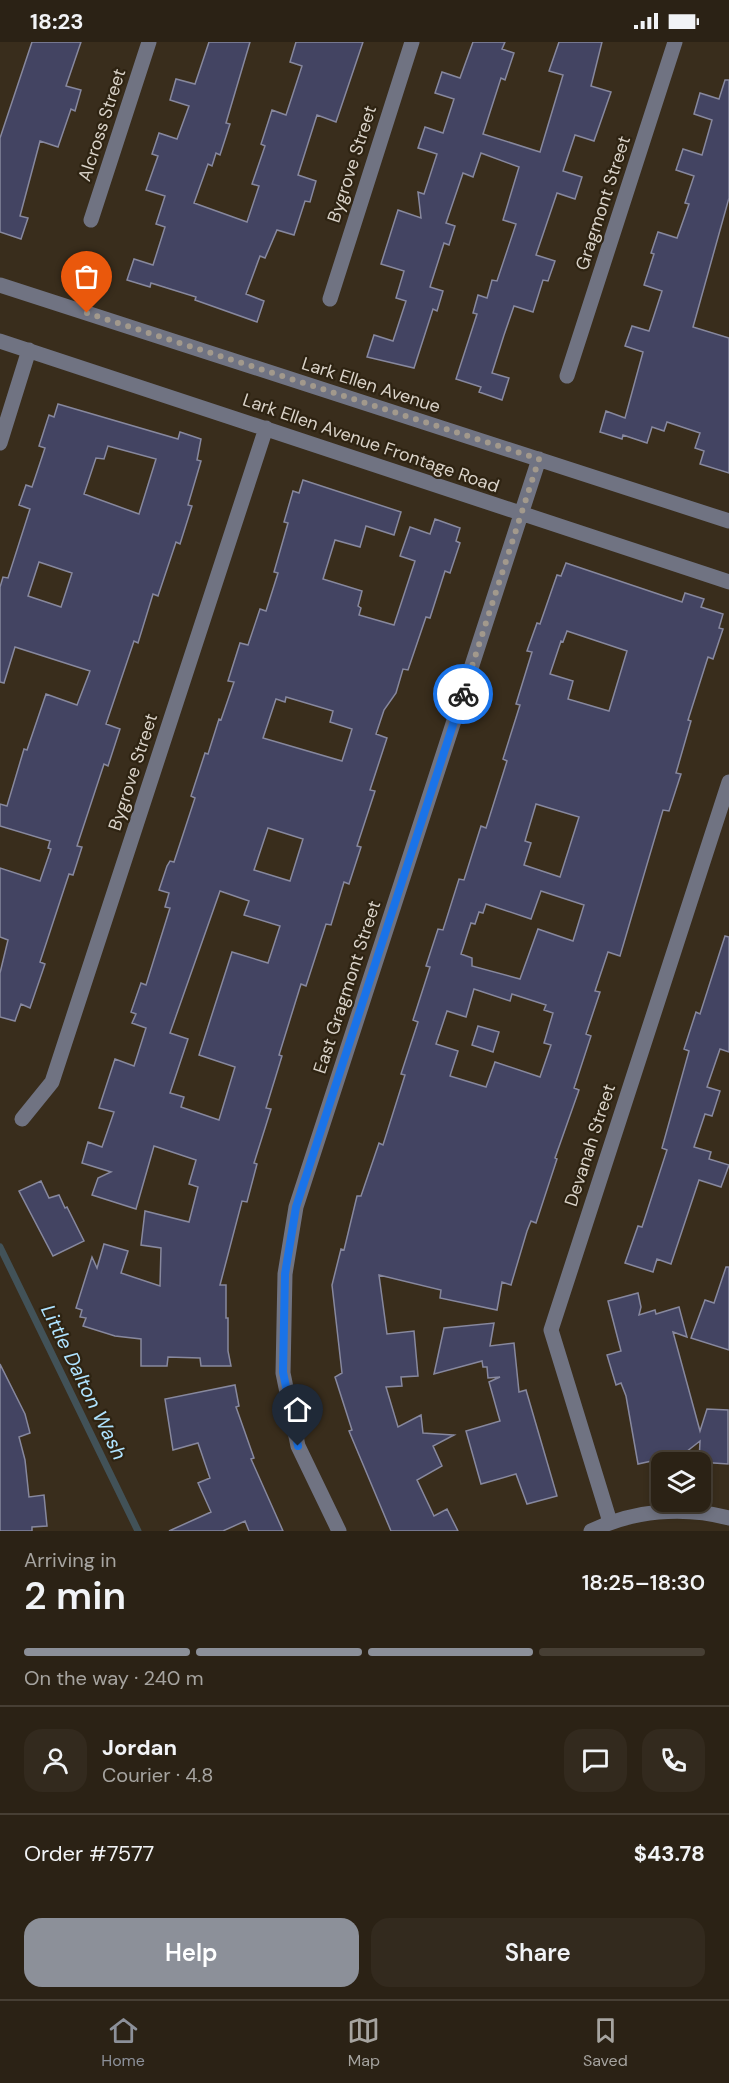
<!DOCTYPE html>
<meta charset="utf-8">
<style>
body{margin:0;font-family:"DM Sans",sans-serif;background:#332a1e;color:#f1f3f6;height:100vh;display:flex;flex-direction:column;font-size:22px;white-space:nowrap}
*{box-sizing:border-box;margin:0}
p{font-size:20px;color:#a6a4a0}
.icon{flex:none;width:33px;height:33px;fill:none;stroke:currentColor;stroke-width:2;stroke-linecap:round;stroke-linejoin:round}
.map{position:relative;height:1489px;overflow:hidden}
.side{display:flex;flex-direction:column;background:#2b2215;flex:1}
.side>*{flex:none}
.tools{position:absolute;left:651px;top:1410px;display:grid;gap:12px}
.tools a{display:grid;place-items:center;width:60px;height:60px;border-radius:12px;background:#2b2215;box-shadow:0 3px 9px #0003,0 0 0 2px #473f34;font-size:30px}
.pin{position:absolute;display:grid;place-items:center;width:51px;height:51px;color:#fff;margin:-62px -26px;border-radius:50% 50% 50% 0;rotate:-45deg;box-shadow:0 0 6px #0007}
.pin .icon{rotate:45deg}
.courier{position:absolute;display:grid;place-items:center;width:60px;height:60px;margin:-30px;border:4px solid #1a73e8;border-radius:50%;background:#fff;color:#222;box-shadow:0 2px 8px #0007}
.head em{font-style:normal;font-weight:600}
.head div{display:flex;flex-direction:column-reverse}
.head{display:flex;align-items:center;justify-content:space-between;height:102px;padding:0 24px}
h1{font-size:39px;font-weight:600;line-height:45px}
.bar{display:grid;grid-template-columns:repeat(4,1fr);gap:9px 6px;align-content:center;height:72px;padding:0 24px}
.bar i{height:8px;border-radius:4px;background:#473f34}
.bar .selected{background:#8c9099}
.bar p{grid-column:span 4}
.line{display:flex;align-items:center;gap:15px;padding:0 24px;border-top:2px solid #473f34}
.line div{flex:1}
.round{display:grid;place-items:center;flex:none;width:63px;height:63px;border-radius:18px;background:#332a1e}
.primary-button{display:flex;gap:12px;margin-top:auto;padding:12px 24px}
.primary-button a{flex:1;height:69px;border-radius:18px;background:#8c9099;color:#fff;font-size:24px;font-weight:600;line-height:69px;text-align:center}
.primary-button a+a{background:#332a1e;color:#f1f3f6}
.status{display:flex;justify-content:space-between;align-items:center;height:42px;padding:0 30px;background:#2b2215;direction:ltr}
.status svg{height:16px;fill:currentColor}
.tab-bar{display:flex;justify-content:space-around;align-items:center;height:84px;border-top:2px solid #473f34;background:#2b2215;font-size:16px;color:#a6a4a0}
.tab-bar a{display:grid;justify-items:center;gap:3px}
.tab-bar .selected{color:#8c9099}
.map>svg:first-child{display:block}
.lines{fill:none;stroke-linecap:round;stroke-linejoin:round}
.stream{stroke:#425258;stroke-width:7}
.building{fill:#434462;stroke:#87889e;stroke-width:1.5;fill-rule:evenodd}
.minor{stroke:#707382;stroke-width:15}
.done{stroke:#a2998c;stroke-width:6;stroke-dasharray:0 10.8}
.route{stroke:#1a73e8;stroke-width:8}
.labels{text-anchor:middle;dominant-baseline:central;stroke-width:4.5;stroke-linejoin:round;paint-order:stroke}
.street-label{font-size:18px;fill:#dad3c9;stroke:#2e2312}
.water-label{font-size:20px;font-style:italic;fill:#afe3ff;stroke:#2e2312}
</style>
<div class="status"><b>18:23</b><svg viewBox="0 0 49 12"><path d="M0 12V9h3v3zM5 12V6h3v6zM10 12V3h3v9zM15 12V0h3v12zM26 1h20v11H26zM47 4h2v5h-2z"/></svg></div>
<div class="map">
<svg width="729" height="1489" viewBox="0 0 729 1489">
<rect width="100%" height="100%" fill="#392d1c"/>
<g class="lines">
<path class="stream" d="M 0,1205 L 138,1489"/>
</g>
<path class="building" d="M 32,0 L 81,0 L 66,44 L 81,48 L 75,69 L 71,67 L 58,105 L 40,99 L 20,174 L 28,176 L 21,197 L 0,190 L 0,96 Z
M 209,0 L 250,0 L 226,81 L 230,82 L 220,113 L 216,111 L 212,124 L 208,122 L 194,161 L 247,180 L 259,144 L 252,142 L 265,104 L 261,102 L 272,68 L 286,73 L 302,24 L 290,20 L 296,0 L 363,0 L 336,80 L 317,73 L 298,133 L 316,139 L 310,160 L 305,159 L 294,193 L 277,188 L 265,216 L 260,214 L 246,252 L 264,259 L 257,280 L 195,258 L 196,255 L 151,241 L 150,245 L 127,238 L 134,217 L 153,223 L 165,185 L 156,182 L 165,154 L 146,148 L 158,114 L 152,112 L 159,91 L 177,97 L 189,64 L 170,58 L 176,37 L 195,42 Z
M 473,0 L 505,0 L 502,7 L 514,11 L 505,38 L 501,36 L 483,92 L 540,110 L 563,33 L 549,29 L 559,0 L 602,0 L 591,44 L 611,50 L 594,99 L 575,93 L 563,129 L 582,135 L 575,157 L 557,151 L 536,213 L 555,219 L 548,239 L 543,238 L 533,270 L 514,264 L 504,293 L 492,331 L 509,336 L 502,358 L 479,350 L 481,345 L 456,337 L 477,272 L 473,271 L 478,253 L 487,256 L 492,238 L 497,239 L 516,182 L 503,178 L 519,125 L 481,111 L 473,135 L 463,131 L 446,181 L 455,184 L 449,203 L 444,201 L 430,245 L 443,249 L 437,269 L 433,267 L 414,326 L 367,315 L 374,293 L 393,299 L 406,259 L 396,256 L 404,229 L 381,222 L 398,168 L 421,176 L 418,150 L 424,152 L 437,112 L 418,106 L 425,85 L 443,91 L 454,57 L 435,51 L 442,30 L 460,36 Z
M 725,38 L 729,38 L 729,156 L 693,285 L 729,296 L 729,431 L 700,422 L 704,409 L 695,406 L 700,391 L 667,380 L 664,389 L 652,385 L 647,401 L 623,393 L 622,397 L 600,390 L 606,369 L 625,376 L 643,310 L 625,304 L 632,284 L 649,289 L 662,249 L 644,243 L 654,212 L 651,211 L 658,190 L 677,196 L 689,162 L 685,161 L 694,134 L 676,128 L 683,107 L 702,113 L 712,78 L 694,72 L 700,51 L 719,57 Z
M 58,362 L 178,397 L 180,390 L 201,397 L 197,418 L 201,419 L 188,463 L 192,464 L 180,502 L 176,500 L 158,554 L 153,552 L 138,601 L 134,599 L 106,682 L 120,687 L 108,724 L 104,722 L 77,804 L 82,805 L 73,833 L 69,832 L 40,920 L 45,922 L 30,966 L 21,962 L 15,979 L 0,975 L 0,931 L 8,898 L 0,895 L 0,826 L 40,839 L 51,807 L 48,806 L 50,799 L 0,784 L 0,762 L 7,764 L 24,707 L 27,708 L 46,652 L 77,663 L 90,629 L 15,605 L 4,641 L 0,640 L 0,545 L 3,535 L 8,536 L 30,467 L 19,463 L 26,443 L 32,445 L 45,406 L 39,404 L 49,373 L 54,375 ZM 108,404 L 156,417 L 139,472 L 84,452 L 96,416 L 104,417 ZM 39,520 L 72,531 L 61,565 L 28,554 Z
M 303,438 L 401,470 L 394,493 L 366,484 L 360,505 L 335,498 L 323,537 L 362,549 L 358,564 L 361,566 L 359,573 L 394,583 L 415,519 L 400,514 L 410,485 L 430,492 L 435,477 L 460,486 L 456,499 L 460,501 L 450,531 L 445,529 L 430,576 L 426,575 L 408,628 L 403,627 L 396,651 L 384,668 L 376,692 L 387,696 L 370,748 L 375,749 L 357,804 L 361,805 L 349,842 L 344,840 L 331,883 L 326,882 L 306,944 L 301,942 L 279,1013 L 282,1014 L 266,1066 L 271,1067 L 254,1121 L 257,1122 L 247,1160 L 242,1159 L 220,1243 L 226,1243 L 226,1276 L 228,1276 L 228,1309 L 231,1324 L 201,1324 L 200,1316 L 168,1315 L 167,1324 L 141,1324 L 141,1297 L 115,1294 L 83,1284 L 86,1276 L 80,1275 L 82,1268 L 76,1266 L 92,1215 L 97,1226 L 104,1202 L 128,1209 L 121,1231 L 160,1244 L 161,1206 L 141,1203 L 145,1169 L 189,1180 L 198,1145 L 189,1142 L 196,1118 L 154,1104 L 136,1167 L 92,1153 L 98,1136 L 111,1130 L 82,1121 L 88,1100 L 102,1105 L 114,1070 L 99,1066 L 115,1017 L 134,1024 L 146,986 L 132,981 L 136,972 L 131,970 L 141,941 L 146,943 L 170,866 L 165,865 L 169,851 L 159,848 L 167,824 L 170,819 L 174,820 L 195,756 L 191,754 L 205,711 L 208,712 L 219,677 L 221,678 L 234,640 L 228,639 L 240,601 L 248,603 L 260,567 L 266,569 L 278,531 L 274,530 L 288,481 L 284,480 L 293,449 L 299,451 ZM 286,655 L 333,669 L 330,680 L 352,687 L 342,719 L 263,696 L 276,657 L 285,660 ZM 268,786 L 303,797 L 290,839 L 254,828 ZM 220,849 L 249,859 L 244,873 L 280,884 L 268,921 L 232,910 L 199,1013 L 235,1025 L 219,1078 L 181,1065 L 184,1055 L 170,1051 L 188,997 L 170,991 Z
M 566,521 L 682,560 L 685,551 L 704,557 L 701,565 L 723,572 L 719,586 L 723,587 L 713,617 L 708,615 L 688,678 L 691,679 L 676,731 L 681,732 L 669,769 L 663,768 L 620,914 L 608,910 L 595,949 L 600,950 L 586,992 L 591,994 L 574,1046 L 579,1048 L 555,1116 L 557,1117 L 536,1181 L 531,1179 L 527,1189 L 511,1243 L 502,1240 L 497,1268 L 440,1256 L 441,1248 L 379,1233 L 387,1292 L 414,1289 L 418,1334 L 401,1335 L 402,1344 L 386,1345 L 398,1385 L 421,1373 L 423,1391 L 454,1393 L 433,1404 L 442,1424 L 417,1438 L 434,1474 L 447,1467 L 458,1489 L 391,1489 L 349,1389 L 352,1388 L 335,1335 L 342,1331 L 332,1243 L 341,1207 L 344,1208 L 357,1154 L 361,1154 L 379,1101 L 383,1103 L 405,1033 L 401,1032 L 418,980 L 413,978 L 430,925 L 426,924 L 438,887 L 443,888 L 459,837 L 464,838 L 481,784 L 486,786 L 507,719 L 503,717 L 520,663 L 516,662 L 532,610 L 527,609 L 537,581 L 540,582 L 557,533 L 561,534 ZM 567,589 L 627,609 L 609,669 L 568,657 L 573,639 L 550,632 L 561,599 L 563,600 ZM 536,762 L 579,775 L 560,835 L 524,823 L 531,801 L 525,799 ZM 541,849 L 584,863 L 573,899 L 538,887 L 520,937 L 472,924 L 472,916 L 461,912 L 471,881 L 475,882 L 479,870 L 483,871 L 486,862 L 531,877 ZM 474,947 L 510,959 L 512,952 L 546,963 L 544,968 L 553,971 L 544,1001 L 551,1003 L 540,1035 L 495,1020 L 486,1045 L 450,1034 L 458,1009 L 436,1002 L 447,969 L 466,975 Z
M 725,894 L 729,895 L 729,1010 L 720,1007 L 707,1045 L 720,1049 L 712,1074 L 705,1072 L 694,1105 L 711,1110 L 709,1117 L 729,1123 L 721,1145 L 699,1138 L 671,1222 L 657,1217 L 653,1230 L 625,1221 L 638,1184 L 642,1185 L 667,1108 L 662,1106 L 689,1009 L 684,1007 L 696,970 L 700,972 Z
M 478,984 L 499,990 L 493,1010 L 472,1003 Z
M 41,1139 L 49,1156 L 59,1153 L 65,1166 L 67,1165 L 84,1199 L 53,1214 L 19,1149 Z
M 726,1225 L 729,1225 L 729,1308 L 691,1296 L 705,1258 L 714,1261 Z
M 638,1251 L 641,1265 L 639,1273 L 655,1268 L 656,1272 L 679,1265 L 687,1295 L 673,1290 L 700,1389 L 707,1367 L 728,1368 L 728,1422 L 699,1420 L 700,1399 L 677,1417 L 674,1414 L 638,1422 L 626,1354 L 621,1341 L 616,1343 L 607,1313 L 621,1309 L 608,1259 Z
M 494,1281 L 490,1304 L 514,1301 L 519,1350 L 526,1348 L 557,1454 L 527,1462 L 516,1432 L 481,1442 L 466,1389 L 500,1379 L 489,1340 L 500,1335 L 488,1336 L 487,1325 L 483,1325 L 482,1319 L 434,1332 L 444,1286 Z
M 0,1322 L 25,1372 L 30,1391 L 19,1395 L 25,1418 L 29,1455 L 44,1453 L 47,1484 L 32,1485 L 32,1489 L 0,1489 Z
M 235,1343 L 239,1364 L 236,1365 L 254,1416 L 251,1417 L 283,1489 L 249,1489 L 245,1479 L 223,1489 L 169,1489 L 211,1470 L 198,1441 L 210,1436 L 198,1401 L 173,1408 L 165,1357 Z"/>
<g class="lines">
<path class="minor" d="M 91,178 L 149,0
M 0,243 L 729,479
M 330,257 L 412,0
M 0,299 L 729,540
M 567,334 L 675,0
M 0,401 L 29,308
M 22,1077 L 52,1040 L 266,386
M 610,1480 L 551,1288 L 729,740
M 339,1489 L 298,1404 L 283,1331 L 285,1232 L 296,1165 L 539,417
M 591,1489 C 633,1468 683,1464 729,1476"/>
</g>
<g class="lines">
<path class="done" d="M 87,271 L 539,417 L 463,652"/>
<path class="route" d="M 298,1404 L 283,1330 L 285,1232 L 296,1165 L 463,652"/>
</g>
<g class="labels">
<g class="street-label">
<text transform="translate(102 83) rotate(-72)">Alcross Street</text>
<text transform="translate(352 122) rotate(-72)">Bygrove Street</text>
<text transform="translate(603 161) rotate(-72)">Gragmont Street</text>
<text transform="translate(371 343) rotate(18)">Lark Ellen Avenue</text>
<text transform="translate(371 401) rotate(19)">Lark Ellen Avenue Frontage Road</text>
<text transform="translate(133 730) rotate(-72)">Bygrove Street</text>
<text transform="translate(347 945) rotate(-72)">East Gragmont Street</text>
<text transform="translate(590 1103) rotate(-72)">Devanah Street</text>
</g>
<g class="water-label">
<text transform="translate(84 1340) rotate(64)">Little Dalton Wash</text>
</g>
</g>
</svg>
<div class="tools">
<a><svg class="icon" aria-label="layers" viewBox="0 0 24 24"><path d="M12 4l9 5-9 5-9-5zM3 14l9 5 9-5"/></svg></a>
</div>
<div class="pin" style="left:87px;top:271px;background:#ea580c"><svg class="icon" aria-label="bag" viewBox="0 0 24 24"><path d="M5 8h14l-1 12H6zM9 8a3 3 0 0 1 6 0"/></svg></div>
<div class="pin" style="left:298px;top:1404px;background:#1f2937"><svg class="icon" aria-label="home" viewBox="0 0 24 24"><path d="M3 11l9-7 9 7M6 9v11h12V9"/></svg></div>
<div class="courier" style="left:463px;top:652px"><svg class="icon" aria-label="bike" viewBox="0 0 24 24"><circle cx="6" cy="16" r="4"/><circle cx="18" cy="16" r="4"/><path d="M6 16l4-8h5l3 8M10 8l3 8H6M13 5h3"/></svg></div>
</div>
<section class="side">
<div class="head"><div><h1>2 min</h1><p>Arriving in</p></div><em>18:25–18:30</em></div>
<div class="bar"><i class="selected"></i><i class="selected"></i><i class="selected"></i><i></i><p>On the way · 240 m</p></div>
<div class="line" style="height:108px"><a class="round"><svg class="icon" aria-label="person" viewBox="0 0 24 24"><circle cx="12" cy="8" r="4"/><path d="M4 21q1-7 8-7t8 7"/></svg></a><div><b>Jordan</b><p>Courier · 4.8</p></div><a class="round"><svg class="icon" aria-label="chat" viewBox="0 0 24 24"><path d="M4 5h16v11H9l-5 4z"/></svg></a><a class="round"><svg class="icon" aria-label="phone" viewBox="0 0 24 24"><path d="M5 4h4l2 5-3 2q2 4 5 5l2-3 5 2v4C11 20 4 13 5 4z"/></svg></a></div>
<div class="line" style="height:78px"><div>Order #7577</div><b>$43.78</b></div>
<div class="primary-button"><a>Help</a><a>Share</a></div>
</section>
<nav class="tab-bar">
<a class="selected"><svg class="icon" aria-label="home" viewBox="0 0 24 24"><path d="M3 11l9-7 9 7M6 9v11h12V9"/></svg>Home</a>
<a><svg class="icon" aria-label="map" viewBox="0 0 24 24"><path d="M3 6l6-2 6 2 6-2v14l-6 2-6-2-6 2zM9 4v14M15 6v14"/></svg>Map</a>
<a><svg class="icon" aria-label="saved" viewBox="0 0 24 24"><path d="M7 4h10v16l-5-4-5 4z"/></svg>Saved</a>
</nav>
